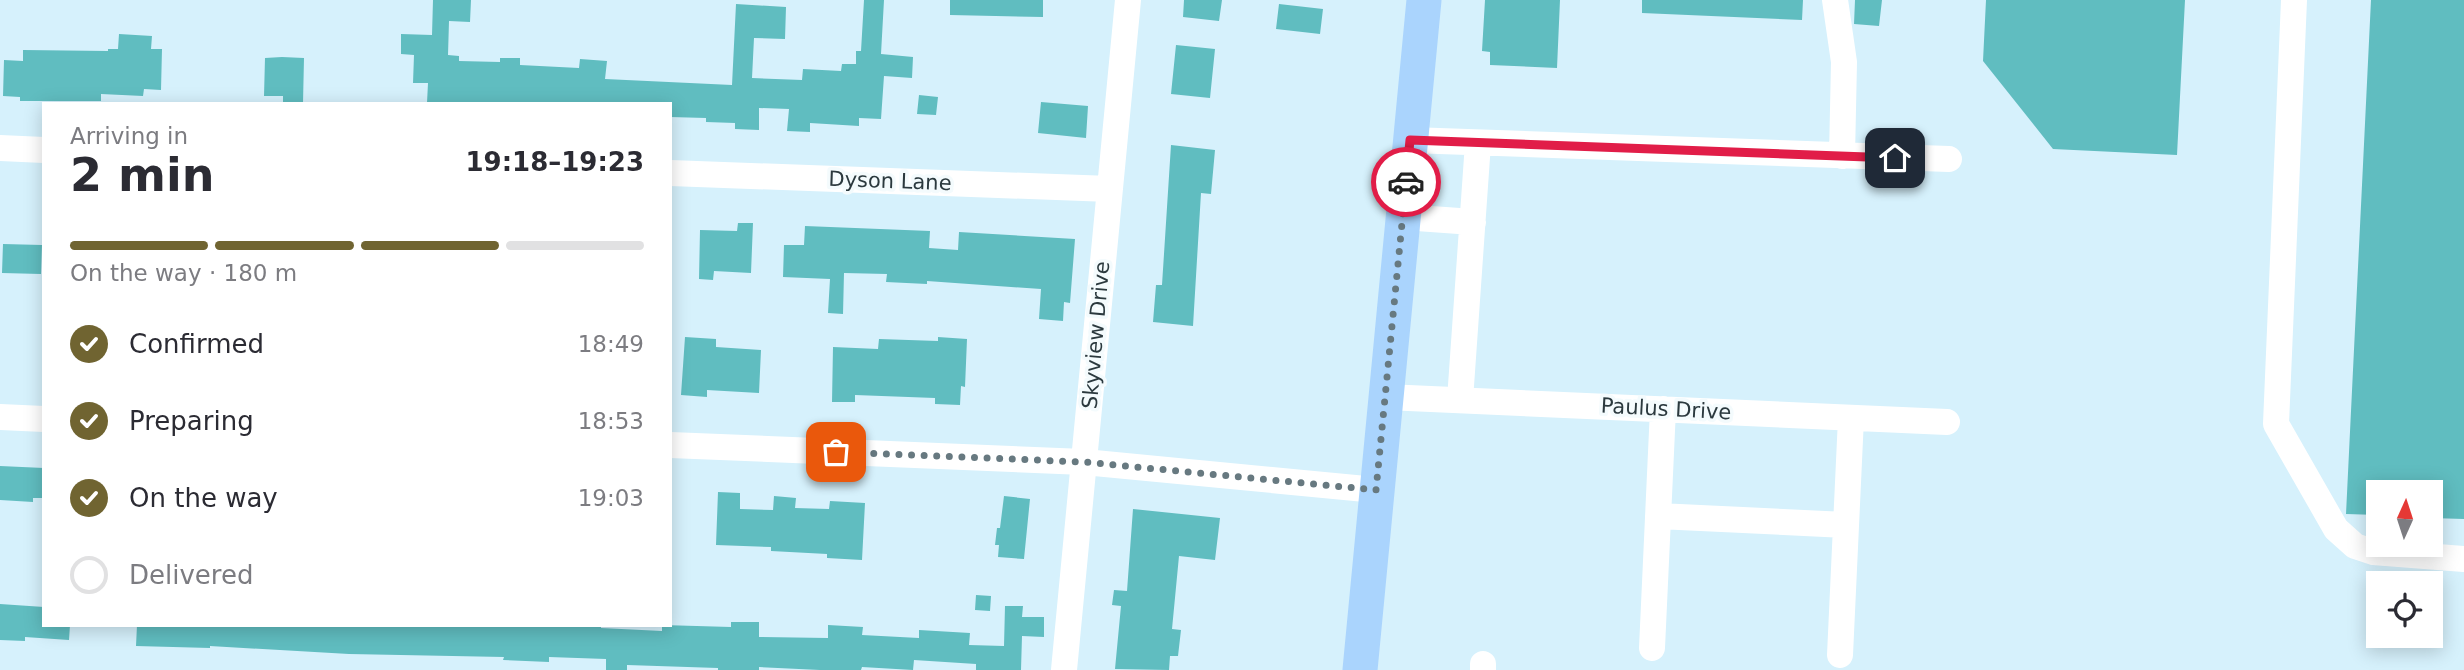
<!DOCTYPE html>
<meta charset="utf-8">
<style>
body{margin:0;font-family:"DejaVu Sans",sans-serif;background:#f7f7f7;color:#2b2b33;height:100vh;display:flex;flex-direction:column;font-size:26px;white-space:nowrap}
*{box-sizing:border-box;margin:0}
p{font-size:23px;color:#7c7c81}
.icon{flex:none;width:38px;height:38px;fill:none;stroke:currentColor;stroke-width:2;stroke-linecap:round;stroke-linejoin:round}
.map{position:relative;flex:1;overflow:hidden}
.drawer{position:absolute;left:42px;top:102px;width:630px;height:525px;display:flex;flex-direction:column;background:#fff;border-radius:0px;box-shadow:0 4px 18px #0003}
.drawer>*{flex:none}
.needle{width:46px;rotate:3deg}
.controls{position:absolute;left:2366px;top:480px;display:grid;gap:14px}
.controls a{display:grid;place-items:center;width:77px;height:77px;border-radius:0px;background:#fff;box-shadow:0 4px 18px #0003;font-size:35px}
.pin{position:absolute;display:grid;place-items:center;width:60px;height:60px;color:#fff;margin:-30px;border-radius:14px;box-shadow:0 4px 10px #0006}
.courier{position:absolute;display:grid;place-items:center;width:70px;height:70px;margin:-35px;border:5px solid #e11d48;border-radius:50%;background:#fff;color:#222;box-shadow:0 2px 9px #0007}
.head em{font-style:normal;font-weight:700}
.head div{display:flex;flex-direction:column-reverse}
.head{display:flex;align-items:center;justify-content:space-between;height:119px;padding:0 28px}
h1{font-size:46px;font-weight:700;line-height:52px}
.bar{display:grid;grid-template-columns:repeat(4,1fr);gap:10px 7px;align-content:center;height:84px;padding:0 28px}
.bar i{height:9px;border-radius:5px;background:#e1e1e2}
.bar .on{background:#706431}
.bar p{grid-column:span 4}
ol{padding:0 28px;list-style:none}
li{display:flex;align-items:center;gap:21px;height:77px}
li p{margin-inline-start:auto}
li .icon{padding:7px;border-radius:50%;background:#706431;color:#fff;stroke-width:4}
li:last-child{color:#7c7c81}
li i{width:38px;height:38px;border:4px solid #e1e1e2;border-radius:50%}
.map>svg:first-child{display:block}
.building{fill:#60bdc0}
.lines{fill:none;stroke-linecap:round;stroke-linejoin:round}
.minor{stroke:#fff;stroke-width:26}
.major{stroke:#aad4fd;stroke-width:35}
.done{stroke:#677980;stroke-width:7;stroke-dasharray:0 12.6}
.route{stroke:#e11d48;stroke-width:9}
.labels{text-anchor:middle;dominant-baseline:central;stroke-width:7;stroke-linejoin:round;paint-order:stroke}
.street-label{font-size:21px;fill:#2b393e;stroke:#f4fbfd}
</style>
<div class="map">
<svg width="2464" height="670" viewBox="0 0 2464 670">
<rect width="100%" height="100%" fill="#d6f1fc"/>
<path class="building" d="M 433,0 L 471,0 L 470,22 L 449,21 L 448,55 L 459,56 L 459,61 L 500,62 L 500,58 L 520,58 L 520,65 L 579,68 L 580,59 L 607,61 L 605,79 L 732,85 L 736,4 L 786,7 L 785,39 L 754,38 L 752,78 L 802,80 L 803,69 L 841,71 L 842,64 L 856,64 L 856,51 L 861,51 L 864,0 L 884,0 L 881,54 L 913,57 L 912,78 L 884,76 L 881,119 L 859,118 L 859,126 L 810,123 L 810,132 L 787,131 L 789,109 L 759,108 L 759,130 L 735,129 L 735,123 L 706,122 L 706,118 L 670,117 L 670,103 L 427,103 L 428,83 L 413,83 L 414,55 L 401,54 L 401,34 L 432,35 Z
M 950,0 L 1043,0 L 1043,17 L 950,15 Z
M 1184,0 L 1222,0 L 1219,21 L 1183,17 Z
M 1485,0 L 1560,0 L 1557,68 L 1490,65 L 1490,52 L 1482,51 Z
M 1642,0 L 1803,0 L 1802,20 L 1642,13 Z
M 1855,0 L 1882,0 L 1879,26 L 1854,24 Z
M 1986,0 L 2185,0 L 2177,155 L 2053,149 L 1983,61 Z
M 2371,0 L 2464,0 L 2464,519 L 2431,518 L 2431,492 L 2378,492 L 2378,515 L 2346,514 Z
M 1279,4 L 1323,9 L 1320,34 L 1276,29 Z
M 119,34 L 152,36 L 151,49 L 162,49 L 161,90 L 144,89 L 143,96 L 101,94 L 101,101 L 20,101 L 20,97 L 3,96 L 4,60 L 23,61 L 23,50 L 108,51 L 108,49 L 118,49 Z
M 1176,45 L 1215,49 L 1210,98 L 1171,94 Z
M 282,57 L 304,58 L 303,103 L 283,103 L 283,96 L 264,96 L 265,58 Z
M 919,95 L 938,97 L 936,115 L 917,114 Z
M 1041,102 L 1088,106 L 1086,138 L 1038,133 Z
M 1171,145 L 1215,150 L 1211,194 L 1201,193 L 1193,326 L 1153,322 L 1156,285 L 1162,285 Z
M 738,223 L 753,223 L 751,273 L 714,271 L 713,280 L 699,279 L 700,230 L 737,231 Z
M 805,226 L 930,231 L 929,248 L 958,250 L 959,232 L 1075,239 L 1070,303 L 1064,302 L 1063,321 L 1039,319 L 1041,289 L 927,281 L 927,284 L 886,282 L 887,274 L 844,273 L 843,314 L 828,313 L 830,279 L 783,277 L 784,245 L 804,245 Z
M 3,244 L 42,245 L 41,274 L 2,273 Z
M 685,337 L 716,339 L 716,347 L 761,350 L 759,393 L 707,390 L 707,397 L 681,395 Z
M 938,337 L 967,339 L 965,387 L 961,386 L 960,405 L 935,404 L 935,398 L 855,395 L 855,402 L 832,402 L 833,347 L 878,349 L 879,339 L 938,341 Z
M 0,466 L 44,468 L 44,498 L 33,498 L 33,502 L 0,500 Z
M 718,492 L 740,493 L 740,509 L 773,510 L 774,496 L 796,498 L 795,508 L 829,509 L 830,501 L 865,503 L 862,560 L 827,558 L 827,554 L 771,551 L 771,547 L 716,545 Z
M 1004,496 L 1030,499 L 1024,559 L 998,557 L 999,545 L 995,545 L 997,528 L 1000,528 Z
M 1133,509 L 1220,518 L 1215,560 L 1179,556 L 1172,629 L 1181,630 L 1178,656 L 1170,656 L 1169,670 L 1115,669 L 1121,606 L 1112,605 L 1114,590 L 1127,591 Z
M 976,595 L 991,596 L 990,611 L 975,610 Z
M 0,604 L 44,607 L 44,625 L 70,625 L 69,640 L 25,637 L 25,641 L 0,640 Z
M 1005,606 L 1023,606 L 1022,617 L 1044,617 L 1044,637 L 1022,636 L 1021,670 L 976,670 L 976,664 L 914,660 L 913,670 L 862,667 L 861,670 L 820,670 L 759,667 L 759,670 L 718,670 L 718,668 L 627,665 L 627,670 L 606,670 L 606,659 L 549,657 L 549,662 L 503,660 L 504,657 L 349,654 L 210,646 L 210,648 L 136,646 L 137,625 L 601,625 L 601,628 L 662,631 L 662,625 L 731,627 L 731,622 L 759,622 L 759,637 L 828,638 L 828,625 L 863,627 L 862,635 L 919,638 L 919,630 L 970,633 L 969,645 L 1004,646 Z"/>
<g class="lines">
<path class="minor" d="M 1835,0 L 1844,62 L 1842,156
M 2294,0 L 2276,424 L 2336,529 L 2355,546 L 2373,552 L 2464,559
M 1410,140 L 1949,159
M 0,148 L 44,150
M 670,173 L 1110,189
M 1403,217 L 1473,222
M 1386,397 L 1947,422
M 1460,400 L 1478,143
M 0,417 L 44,419
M 670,445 L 1084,462 L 1376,490
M 1658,516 L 1846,525
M 1652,648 L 1663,409
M 1840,655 L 1851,418
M 1064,670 L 1128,0
M 1483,670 L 1483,664"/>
<path class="major" d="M 1360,670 L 1424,0"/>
</g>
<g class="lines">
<path class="done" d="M 836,452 L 1084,462 L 1376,490 L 1406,182"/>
<path class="route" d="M 1406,182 L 1410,140 L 1895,158"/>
</g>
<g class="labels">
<g class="street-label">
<text transform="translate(890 181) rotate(2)">Dyson Lane</text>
<text transform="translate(1096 335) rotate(-85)">Skyview Drive</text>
<text transform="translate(1666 409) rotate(3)">Paulus Drive</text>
</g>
</g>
</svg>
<div class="controls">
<a><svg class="needle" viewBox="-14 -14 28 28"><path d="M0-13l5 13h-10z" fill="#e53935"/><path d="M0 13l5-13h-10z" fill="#7c7c81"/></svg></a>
<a><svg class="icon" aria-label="locate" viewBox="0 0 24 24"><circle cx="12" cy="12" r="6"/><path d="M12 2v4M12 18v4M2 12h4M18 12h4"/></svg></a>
</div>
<div class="pin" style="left:836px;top:452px;background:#ea580c"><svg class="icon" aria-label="bag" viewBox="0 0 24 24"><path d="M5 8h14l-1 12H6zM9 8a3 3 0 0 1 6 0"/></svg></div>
<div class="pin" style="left:1895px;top:158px;background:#1f2937"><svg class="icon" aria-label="home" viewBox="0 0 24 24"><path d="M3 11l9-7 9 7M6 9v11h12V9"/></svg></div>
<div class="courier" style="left:1406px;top:182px"><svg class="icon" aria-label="car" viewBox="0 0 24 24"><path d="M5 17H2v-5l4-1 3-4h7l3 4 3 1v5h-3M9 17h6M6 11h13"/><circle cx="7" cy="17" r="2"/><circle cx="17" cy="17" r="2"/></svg></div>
<section class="drawer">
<div class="head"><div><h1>2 min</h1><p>Arriving in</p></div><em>19:18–19:23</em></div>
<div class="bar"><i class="on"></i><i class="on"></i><i class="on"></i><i></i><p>On the way · 180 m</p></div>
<ol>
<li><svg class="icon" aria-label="check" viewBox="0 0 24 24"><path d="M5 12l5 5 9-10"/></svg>Confirmed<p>18:49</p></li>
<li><svg class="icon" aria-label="check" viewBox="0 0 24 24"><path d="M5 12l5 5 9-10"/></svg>Preparing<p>18:53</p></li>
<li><svg class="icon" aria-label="check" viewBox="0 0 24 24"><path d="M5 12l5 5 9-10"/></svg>On the way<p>19:03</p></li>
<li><i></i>Delivered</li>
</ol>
</section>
</div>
